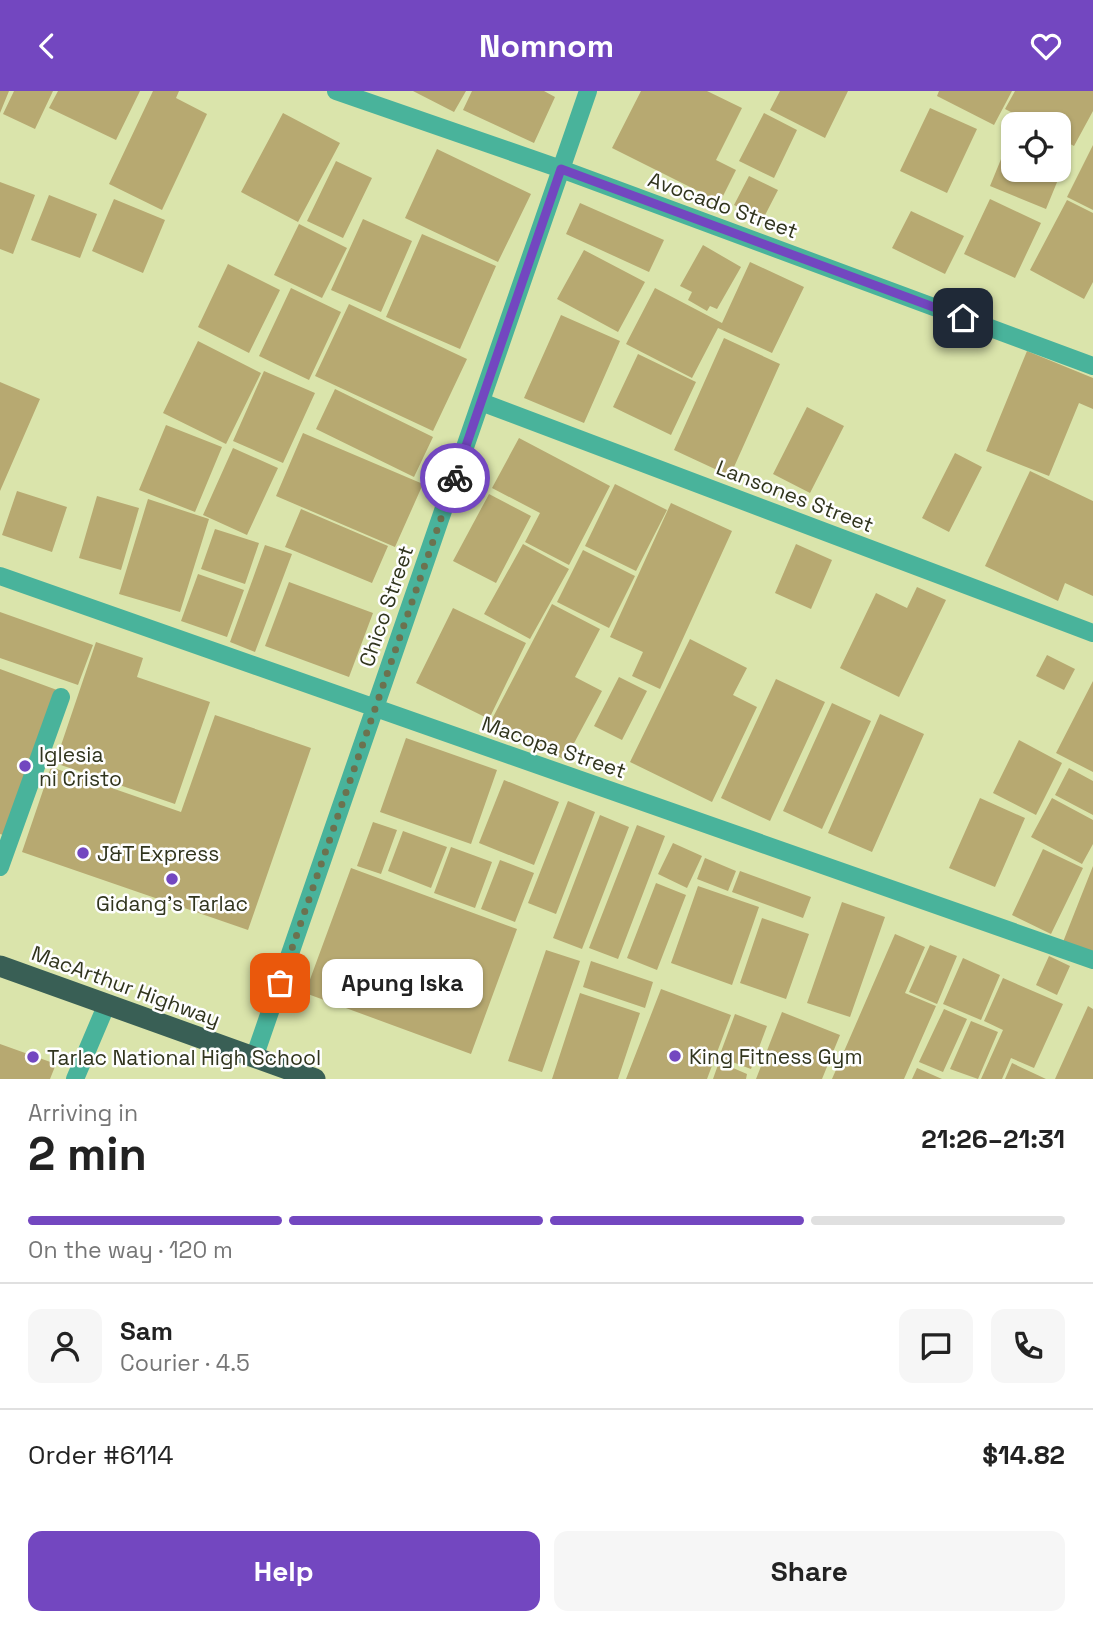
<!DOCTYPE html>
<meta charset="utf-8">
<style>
body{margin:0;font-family:"Space Grotesk",sans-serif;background:#f6f6f6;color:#222;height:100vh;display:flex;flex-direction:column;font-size:26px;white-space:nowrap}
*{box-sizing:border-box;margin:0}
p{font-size:23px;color:#767676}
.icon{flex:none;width:38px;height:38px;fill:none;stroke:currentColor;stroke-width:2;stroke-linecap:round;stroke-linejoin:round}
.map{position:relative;height:988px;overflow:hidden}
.drawer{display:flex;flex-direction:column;background:#fff;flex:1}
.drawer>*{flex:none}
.tools{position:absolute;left:1001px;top:21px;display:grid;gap:14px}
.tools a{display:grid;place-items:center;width:70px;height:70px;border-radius:14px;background:#fff;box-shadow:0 2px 5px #0004;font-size:35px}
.pin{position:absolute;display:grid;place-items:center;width:60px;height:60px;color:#fff;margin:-30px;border-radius:14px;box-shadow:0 4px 10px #0006}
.courier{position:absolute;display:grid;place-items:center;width:70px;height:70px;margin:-35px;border:5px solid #7347c0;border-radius:50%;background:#fff;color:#222;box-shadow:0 2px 9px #0007}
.bubble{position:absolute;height:49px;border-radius:14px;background:#fff;box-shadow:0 2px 5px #0004;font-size:23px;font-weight:800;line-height:49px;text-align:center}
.headline em{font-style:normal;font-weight:800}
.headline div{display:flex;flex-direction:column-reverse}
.headline{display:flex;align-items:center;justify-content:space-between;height:119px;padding:0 28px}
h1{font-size:46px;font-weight:800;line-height:52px}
.bar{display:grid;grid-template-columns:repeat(4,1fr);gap:10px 7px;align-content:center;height:84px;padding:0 28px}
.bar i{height:9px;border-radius:5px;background:#e0e0e0}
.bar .current{background:#7347c0}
.bar p{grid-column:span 4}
.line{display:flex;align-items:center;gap:18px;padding:0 28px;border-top:2px solid #e0e0e0}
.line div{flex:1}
.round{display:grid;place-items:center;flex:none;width:74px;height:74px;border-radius:14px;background:#f6f6f6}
.button{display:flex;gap:14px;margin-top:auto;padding:14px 28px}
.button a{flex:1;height:80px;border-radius:14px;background:#7347c0;color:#fff;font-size:28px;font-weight:800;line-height:80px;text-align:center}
.button a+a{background:#f6f6f6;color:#222}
header{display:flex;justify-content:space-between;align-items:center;height:91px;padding:0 28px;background:#7347c0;color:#fff;font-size:32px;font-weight:800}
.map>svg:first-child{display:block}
.building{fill:#b7a971}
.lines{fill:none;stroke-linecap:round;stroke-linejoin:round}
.minor{stroke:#49b39b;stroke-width:18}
.highway{stroke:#395f55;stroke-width:21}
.done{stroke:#6c724f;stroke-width:7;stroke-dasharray:0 12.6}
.route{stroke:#7347c0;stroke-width:9}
.poi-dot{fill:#7347c0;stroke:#fefefe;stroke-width:2.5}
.labels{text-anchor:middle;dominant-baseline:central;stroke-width:5;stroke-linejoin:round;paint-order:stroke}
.street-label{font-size:21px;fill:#30341d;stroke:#fefefe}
.poi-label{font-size:21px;fill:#30341d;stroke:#fefefe;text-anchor:start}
</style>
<header><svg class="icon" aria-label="back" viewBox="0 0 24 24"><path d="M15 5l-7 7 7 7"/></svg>Nomnom<svg class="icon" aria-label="heart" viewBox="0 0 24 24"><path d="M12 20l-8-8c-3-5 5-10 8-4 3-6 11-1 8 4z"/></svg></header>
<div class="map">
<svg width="1093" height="988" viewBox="0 0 1093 988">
<rect width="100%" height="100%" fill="#dae4ab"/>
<path class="building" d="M 0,0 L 9,0 L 0,22 Z
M 14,0 L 53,0 L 35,38 L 3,23 Z
M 58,0 L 140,0 L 116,49 L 49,17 Z
M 153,0 L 179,0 L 176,7 L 207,23 L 162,119 L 109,93 Z
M 413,0 L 466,0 L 454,21 Z
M 472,0 L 544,0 L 555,6 L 534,52 L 463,19 Z
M 641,0 L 707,0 L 742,17 L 716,69 L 736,79 L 720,111 L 612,57 Z
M 780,0 L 848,0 L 825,47 L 770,19 Z
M 939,0 L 1012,0 L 994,34 L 937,5 Z
M 1015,0 L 1093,0 L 1093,20 L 1074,55 L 1059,47 L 1059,33 L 1034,33 L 1005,18 Z
M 930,17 L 977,38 L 947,102 L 900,80 Z
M 283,22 L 340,52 L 298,131 L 241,101 Z
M 764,22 L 797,39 L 774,87 L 739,70 Z
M 1013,39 L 1013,79 L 1059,79 L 1059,58 L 1069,62 L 1046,118 L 990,95 Z
M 1093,54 L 1093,119 L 1067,106 Z
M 437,58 L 531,103 L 498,171 L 405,127 Z
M 336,70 L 372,87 L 343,147 L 307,130 Z
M 749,85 L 778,99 L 763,128 L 734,114 Z
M 0,91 L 35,104 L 13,163 L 0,158 Z
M 49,104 L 97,123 L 80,167 L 31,149 Z
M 114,108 L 165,129 L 143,182 L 92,160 Z
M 990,108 L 1041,132 L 1015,187 L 964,163 Z
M 1067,109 L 1093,122 L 1093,191 L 1084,208 L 1030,179 Z
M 580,112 L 664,149 L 649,181 L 566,143 Z
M 911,120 L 964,145 L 945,183 L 892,157 Z
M 363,128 L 412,150 L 381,221 L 331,199 Z
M 299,133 L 347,157 L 322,207 L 274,184 Z
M 422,143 L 496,175 L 460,258 L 386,226 Z
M 703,154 L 741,176 L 717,218 L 710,215 L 707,220 L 688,209 L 692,201 L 680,195 Z
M 584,159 L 645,191 L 618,241 L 557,208 Z
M 750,171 L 804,196 L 772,262 L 718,237 L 692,287 L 626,253 L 655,197 L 722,232 Z
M 228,173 L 280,199 L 249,262 L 198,236 Z
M 291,197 L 341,221 L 309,289 L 259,265 Z
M 349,213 L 467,268 L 433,340 L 315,285 Z
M 561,224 L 620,250 L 584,332 L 524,307 Z
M 724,247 L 780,273 L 730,385 L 674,359 Z
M 198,250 L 261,282 L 226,353 L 163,322 Z
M 1027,260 L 1093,287 L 1093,318 L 1079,312 L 1049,385 L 986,360 Z
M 638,263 L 696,291 L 671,344 L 613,316 Z
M 264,280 L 315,302 L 283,372 L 233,350 Z
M 0,291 L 40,308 L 0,400 Z
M 335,298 L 433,346 L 414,386 L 316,338 Z
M 807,316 L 844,335 L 810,402 L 773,383 Z
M 166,334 L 222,356 L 195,421 L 139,399 Z
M 303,342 L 423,393 L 395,456 L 276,405 Z
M 519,347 L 610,395 L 569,474 L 525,451 L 540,422 L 492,397 Z
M 233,357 L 278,377 L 247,444 L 203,424 Z
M 955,362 L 982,376 L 949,441 L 922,427 Z
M 1030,380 L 1093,410 L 1093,505 L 1065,492 L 1058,510 L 985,475 Z
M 615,393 L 667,419 L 636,480 L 585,455 Z
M 17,400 L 67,416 L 52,461 L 2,444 Z
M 489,403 L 531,425 L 496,492 L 453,470 Z
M 97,405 L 139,417 L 121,479 L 79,467 Z
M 148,408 L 209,428 L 180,521 L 119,503 Z
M 671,412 L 732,440 L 660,598 L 632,585 L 643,561 L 610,546 Z
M 301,418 L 388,455 L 372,492 L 285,456 Z
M 215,438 L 259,452 L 245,493 L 201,478 Z
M 523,453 L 569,478 L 530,548 L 484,523 Z
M 796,453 L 832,469 L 811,518 L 775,502 Z
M 265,454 L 292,463 L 255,561 L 230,551 Z
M 583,459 L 635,485 L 609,537 L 557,511 Z
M 198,483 L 244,499 L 227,546 L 181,530 Z
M 289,491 L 373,522 L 349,586 L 265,555 Z
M 917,496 L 946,509 L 899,606 L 840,577 L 876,502 L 907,517 Z
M 552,513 L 600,538 L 575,586 L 602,600 L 565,669 L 491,630 Z
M 453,517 L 526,552 L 489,628 L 416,592 Z
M 0,521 L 93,554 L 78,594 L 0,567 Z
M 690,548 L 747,577 L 733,604 L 757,616 L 712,711 L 630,671 Z
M 96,551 L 143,567 L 137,586 L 210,611 L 175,713 L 55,672 Z
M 1047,564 L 1075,578 L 1064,599 L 1036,585 Z
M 0,578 L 57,599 L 3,744 L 0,743 Z
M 619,586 L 647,600 L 622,649 L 594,635 Z
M 776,588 L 825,611 L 770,730 L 721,707 Z
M 1093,590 L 1093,681 L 1056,662 Z
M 832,612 L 871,630 L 822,738 L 783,720 Z
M 880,623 L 924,643 L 872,761 L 828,742 Z
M 215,624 L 311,657 L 248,839 L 22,761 L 51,676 L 181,721 Z
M 406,647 L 497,679 L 471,753 L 380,721 Z
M 1019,649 L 1062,672 L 1036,724 L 993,702 Z
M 1069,677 L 1093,690 L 1093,724 L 1055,704 Z
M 504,689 L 559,711 L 534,774 L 479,752 Z
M 980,707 L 1025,727 L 995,796 L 949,777 Z
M 1052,707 L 1093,729 L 1093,753 L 1082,773 L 1031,746 Z
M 568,710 L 595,721 L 556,823 L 528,812 Z
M 600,724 L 629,736 L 582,858 L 553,847 Z
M 373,731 L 397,739 L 381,783 L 357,775 Z
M 637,734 L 665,745 L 618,868 L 589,857 Z
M 403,740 L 447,756 L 431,797 L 388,780 Z
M 673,752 L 702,765 L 687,797 L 658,783 Z
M 451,756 L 492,771 L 475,817 L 434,802 Z
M 1043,758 L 1083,777 L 1051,843 L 1012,824 Z
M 705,767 L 736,780 L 728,800 L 697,788 Z
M 500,769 L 534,782 L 515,831 L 481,818 Z
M 1093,775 L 1093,862 L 1063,851 Z
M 351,777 L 517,838 L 471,963 L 305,902 Z
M 740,780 L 811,806 L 803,827 L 732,801 Z
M 656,792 L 686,804 L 657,879 L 627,867 Z
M 698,795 L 759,816 L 732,894 L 671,872 Z
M 842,811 L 885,826 L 850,926 L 807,912 Z
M 762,827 L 809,843 L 786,908 L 740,892 Z
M 895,843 L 925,856 L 905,902 L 936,915 L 904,988 L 832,988 Z
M 930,854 L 957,865 L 937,913 L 909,901 Z
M 546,859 L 580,870 L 542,981 L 508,970 Z
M 1049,865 L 1070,875 L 1057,904 L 1036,894 Z
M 963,867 L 1000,884 L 981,929 L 943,913 Z
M 591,870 L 653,891 L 645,917 L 583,896 Z
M 1003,887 L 1063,913 L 1034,977 L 1011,967 L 1002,988 L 981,988 L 1003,939 L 984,930 Z
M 661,898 L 731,924 L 707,988 L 626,988 Z
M 580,902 L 640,922 L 618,988 L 552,988 Z
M 1088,915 L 1093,918 L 1093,988 L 1055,988 Z
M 944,918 L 967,928 L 943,981 L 919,971 Z
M 782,921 L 840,944 L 822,988 L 756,988 Z
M 735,923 L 767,935 L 751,978 L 719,966 Z
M 971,930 L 998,941 L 978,988 L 950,978 Z
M 0,953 L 56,973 L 50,988 L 0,988 Z
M 719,971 L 747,983 L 746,988 L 713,988 Z
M 1012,972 L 1046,988 L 1005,988 Z
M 917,977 L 942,988 L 912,988 Z"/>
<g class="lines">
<path class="minor" d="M 336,0 L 561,78 L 1093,275
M 481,311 L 1093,542
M 0,485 L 1093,869
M 0,776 L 61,606
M 254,967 L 588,0
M 75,988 L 106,915"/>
<path class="highway" d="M 0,875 L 315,988"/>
</g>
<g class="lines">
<path class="done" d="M 280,892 L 455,387"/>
<path class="route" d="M 455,387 L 561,78 L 963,227"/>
</g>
<g class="poi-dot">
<circle cx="25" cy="675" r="7"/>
<circle cx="83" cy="762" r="7"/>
<circle cx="172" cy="788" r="7"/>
<circle cx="675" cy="965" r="7"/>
<circle cx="33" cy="966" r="7"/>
</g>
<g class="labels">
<g class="street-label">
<text transform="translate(723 114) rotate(20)">Avocado Street</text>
<text transform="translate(795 405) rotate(21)">Lansones Street</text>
<text transform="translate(386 515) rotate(-71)">Chico Street</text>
<text transform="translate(554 656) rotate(19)">Macopa Street</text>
<text transform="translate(126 895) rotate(20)">MacArthur Highway</text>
</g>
<g class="poi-label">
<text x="39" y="663">Iglesia<tspan x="39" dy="24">ni Cristo</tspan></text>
<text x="97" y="762">J&amp;T Express</text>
<text x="172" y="812" text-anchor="middle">Gidang's Tarlac</text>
<text x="689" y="965">King Fitness Gym</text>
<text x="47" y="966">Tarlac National High School</text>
</g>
</g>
</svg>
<div class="tools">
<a><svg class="icon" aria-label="locate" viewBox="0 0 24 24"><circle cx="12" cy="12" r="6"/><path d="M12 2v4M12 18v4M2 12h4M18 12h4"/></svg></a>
</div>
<div class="pin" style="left:280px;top:892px;background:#ea580c"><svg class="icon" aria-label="bag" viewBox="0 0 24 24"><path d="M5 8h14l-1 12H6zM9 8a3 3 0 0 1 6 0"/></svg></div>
<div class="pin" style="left:963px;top:227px;background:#1f2937"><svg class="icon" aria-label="home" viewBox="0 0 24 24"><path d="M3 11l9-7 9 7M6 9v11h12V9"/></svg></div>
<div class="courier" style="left:455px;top:387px"><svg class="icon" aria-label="bike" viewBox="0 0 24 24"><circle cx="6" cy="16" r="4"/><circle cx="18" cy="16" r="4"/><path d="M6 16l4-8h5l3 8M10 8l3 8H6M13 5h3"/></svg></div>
<div class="bubble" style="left:322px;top:868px;width:161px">Apung Iska</div>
</div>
<section class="drawer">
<div class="headline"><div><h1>2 min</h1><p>Arriving in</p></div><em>21:26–21:31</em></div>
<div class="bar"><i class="current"></i><i class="current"></i><i class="current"></i><i></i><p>On the way · 120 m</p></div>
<div class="line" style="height:126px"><a class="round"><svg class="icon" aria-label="person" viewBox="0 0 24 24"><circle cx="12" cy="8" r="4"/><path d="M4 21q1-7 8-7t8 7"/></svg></a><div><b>Sam</b><p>Courier · 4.5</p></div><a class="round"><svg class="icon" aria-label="chat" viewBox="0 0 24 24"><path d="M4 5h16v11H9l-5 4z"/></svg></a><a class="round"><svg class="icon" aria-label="phone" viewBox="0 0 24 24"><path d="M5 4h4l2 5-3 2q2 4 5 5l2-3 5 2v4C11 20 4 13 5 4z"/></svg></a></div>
<div class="line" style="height:91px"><div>Order #6114</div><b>$14.82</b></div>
<div class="button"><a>Help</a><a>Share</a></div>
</section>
